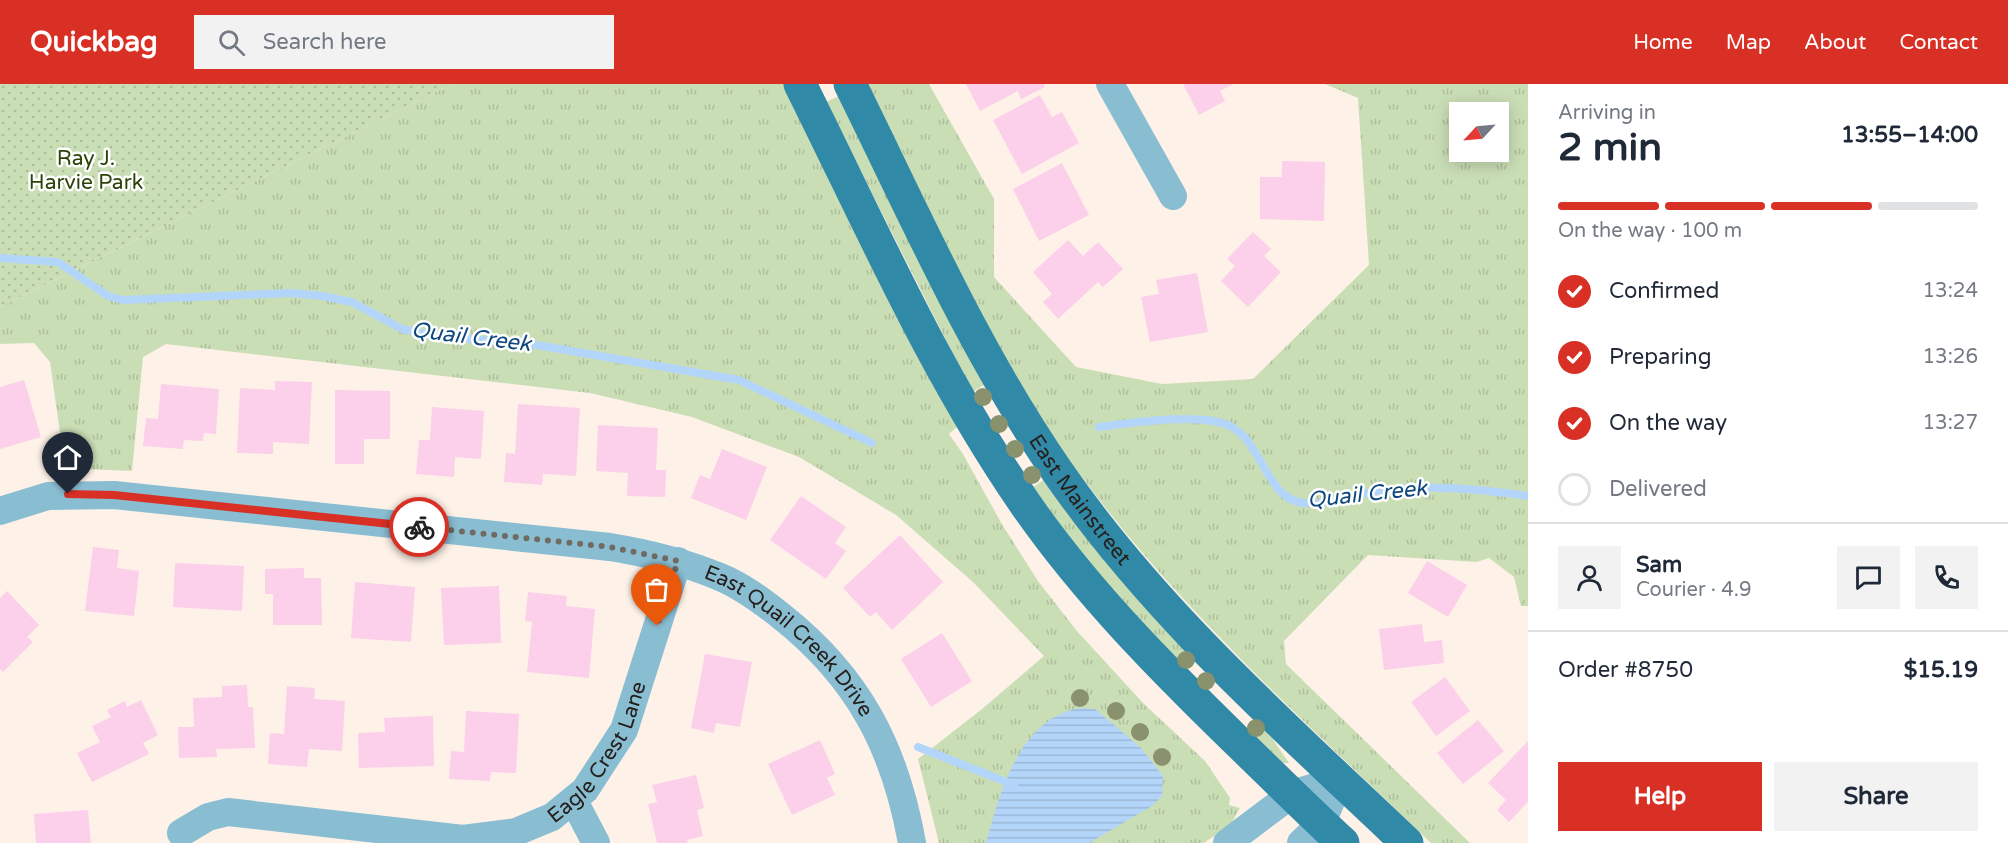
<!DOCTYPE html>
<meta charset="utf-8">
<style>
body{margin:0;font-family:"Varela Round",sans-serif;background:#f2f2f3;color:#1f2937;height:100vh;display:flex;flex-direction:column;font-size:22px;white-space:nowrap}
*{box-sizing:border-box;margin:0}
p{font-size:20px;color:#747a83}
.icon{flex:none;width:33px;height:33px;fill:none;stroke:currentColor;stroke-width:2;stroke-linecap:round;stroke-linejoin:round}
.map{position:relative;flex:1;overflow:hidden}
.drawer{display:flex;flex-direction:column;background:#fff;width:480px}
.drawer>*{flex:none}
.needle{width:39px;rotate:244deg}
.buttons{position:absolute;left:1449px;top:18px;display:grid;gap:12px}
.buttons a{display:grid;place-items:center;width:60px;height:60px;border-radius:0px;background:#fff;box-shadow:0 3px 15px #0003;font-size:30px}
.pin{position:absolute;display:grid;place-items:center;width:51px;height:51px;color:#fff;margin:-62px -26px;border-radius:50% 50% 50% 0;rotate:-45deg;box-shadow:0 0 6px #0007}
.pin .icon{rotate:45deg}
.courier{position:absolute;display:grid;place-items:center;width:60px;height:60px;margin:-30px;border:4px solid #d93025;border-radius:50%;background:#fff;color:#222;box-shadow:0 2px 8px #0007}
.summary em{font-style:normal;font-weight:700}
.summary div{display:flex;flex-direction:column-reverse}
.summary{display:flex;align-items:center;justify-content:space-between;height:102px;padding:0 30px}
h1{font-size:39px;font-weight:700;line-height:45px}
.bar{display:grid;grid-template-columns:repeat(4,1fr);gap:9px 6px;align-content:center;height:72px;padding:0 30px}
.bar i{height:8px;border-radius:4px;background:#e0e1e3}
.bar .selected{background:#d93025}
.bar p{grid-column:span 4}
.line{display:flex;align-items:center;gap:15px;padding:0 30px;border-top:2px solid #e0e1e3}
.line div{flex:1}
.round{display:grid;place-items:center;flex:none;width:63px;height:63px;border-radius:0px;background:#f2f2f3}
ol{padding:0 30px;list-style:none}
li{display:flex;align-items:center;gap:18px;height:66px}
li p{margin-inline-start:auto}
li .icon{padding:6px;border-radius:50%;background:#d93025;color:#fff;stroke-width:4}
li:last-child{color:#747a83}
li i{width:33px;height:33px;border:3px solid #e0e1e3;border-radius:50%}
.primary-button{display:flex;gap:12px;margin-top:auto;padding:12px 30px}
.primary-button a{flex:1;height:69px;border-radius:0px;background:#d93025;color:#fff;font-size:24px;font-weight:700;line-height:69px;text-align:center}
.primary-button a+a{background:#f2f2f3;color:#1f2937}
header{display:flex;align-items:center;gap:36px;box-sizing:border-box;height:84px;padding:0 30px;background:#d93025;color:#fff}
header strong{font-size:28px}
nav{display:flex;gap:33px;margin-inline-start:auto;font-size:21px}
.search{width:420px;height:54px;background:#f2f2f3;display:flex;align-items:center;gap:15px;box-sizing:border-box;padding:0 21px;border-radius:0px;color:#747a83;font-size:22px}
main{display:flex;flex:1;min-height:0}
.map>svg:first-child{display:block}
.grass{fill:url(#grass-tufts);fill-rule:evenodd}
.park{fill:url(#park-dots)}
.water{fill:url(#water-rules)}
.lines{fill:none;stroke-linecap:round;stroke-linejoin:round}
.stream{stroke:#b4d5fa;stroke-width:8}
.building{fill:#fccfea}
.minor{stroke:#89bdd2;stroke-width:28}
.major{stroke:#3189a8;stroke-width:33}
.tree{fill:#8a926d}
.done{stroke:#716a63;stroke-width:6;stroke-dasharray:0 10.8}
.route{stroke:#d93025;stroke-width:8}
.labels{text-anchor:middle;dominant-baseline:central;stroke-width:5;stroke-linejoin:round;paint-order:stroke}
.park-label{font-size:21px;fill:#2c4409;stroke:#fff}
.street-label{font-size:21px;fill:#25201b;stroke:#fff}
.water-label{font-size:22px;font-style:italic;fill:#0c477d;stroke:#fff}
</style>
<header>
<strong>Quickbag</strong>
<div class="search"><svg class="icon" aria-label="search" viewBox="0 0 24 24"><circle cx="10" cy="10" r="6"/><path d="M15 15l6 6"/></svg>Search here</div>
<nav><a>Home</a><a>Map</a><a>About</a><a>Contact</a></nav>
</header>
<main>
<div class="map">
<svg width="1528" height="759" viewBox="0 0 1528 759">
<defs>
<pattern id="grass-tufts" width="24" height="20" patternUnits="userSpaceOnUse" patternTransform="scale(1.5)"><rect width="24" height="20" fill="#cadeb6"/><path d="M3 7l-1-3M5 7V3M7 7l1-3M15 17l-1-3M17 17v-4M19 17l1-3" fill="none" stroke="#adbe9c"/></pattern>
<pattern id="park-dots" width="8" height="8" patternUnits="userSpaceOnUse" patternTransform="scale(1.5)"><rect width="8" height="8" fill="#cadeb6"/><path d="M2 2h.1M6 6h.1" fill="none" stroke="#adbe9c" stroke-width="1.8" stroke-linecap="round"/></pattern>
<pattern id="water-rules" width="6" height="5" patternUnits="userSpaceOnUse" patternTransform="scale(1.5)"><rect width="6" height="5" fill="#b4d5fa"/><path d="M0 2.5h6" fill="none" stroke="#9bb7d6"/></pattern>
</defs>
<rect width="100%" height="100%" fill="#fef2e8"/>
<path class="grass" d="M 452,0 L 784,0 L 930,296 L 957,343 L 949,350 L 963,370 L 1003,442 L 1038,497 L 1076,546 L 1144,620 L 1205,677 L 1230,714 L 1229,721 L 1240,724 L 1231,740 L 1204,759 L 939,759 L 918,675 L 982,625 L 1044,572 L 973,498 L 896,431 L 799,373 L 692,333 L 590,309 L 166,260 L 143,273 L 132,387 L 65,384 L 50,278 L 34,259 L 0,260 L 0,223 Z
M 866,0 L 929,0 L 994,115 L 994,193 L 1076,283 L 1162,300 L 1253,295 L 1369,181 L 1358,14 L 1325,0 L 1528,0 L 1528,522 L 1521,522 L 1514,493 L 1489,474 L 1477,478 L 1368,471 L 1284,557 L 1286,580 L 1470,759 L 1431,759 C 1297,630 1154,503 1050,348 C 979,241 923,115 866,0 ZM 1460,28 L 1498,28 L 1498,68 L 1460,68 Z
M 839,12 L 986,300 L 972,308 L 826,18 Z
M 1045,395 L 1186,566 L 1176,576 L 1109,505 L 1032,404 Z
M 1265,644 L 1289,679 L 1283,679 L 1255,654 Z"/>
<path class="park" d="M 0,0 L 452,0 L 0,223 Z"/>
<path class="water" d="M 1081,624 L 1095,625 L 1120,646 L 1141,664 L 1163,692 L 1162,712 L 1152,722 L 1089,759 L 986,759 C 1000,708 1019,634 1081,624 Z"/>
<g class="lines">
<path class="stream" d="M 0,174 L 58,178 L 108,212 L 123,216 L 291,209 L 322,212 L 352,218 L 402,245 L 442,253 L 525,259 L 739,296 L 872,359
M 1099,343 C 1132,339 1200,328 1230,342 C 1260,356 1267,411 1298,418 C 1324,424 1353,410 1379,407 C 1429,400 1478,405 1528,412
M 918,663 L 1014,701"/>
</g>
<path class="building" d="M 966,0 L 1044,0 L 1045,3 L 1021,15 L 1018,7 L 980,27 Z
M 1183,0 L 1234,0 L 1220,7 L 1225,17 L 1199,31 Z
M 1040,11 L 1052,33 L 1062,28 L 1079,59 L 1022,90 L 993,36 Z
M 1282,77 L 1325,78 L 1324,137 L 1260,135 L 1260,93 L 1282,93 Z
M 1062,79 L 1089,131 L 1039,157 L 1013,105 Z
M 1253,148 L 1271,165 L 1264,172 L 1281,188 L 1248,223 L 1221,197 L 1235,182 L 1227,175 Z
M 1068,156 L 1083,172 L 1098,158 L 1123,185 L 1103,203 L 1098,198 L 1058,235 L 1043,218 L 1052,210 L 1033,188 Z
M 1197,189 L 1208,248 L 1150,258 L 1141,213 L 1159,210 L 1156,196 Z
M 24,296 L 41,353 L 0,365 L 0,303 Z
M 275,297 L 312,298 L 309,360 L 273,358 L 273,370 L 237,369 L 240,304 L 275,306 Z
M 161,300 L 219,305 L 216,350 L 204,349 L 203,357 L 184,356 L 183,365 L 143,362 L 146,334 L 158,335 Z
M 335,306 L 390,307 L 390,355 L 364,355 L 364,380 L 335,380 Z
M 518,320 L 580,324 L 576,392 L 543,390 L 542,401 L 504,398 L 506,369 L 515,370 Z
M 432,323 L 484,327 L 481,375 L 455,373 L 454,393 L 416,390 L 419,356 L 430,356 Z
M 598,341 L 658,344 L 656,386 L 666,386 L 665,413 L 627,412 L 628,389 L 596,387 Z
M 722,365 L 767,383 L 746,436 L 691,414 L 700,391 L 710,395 Z
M 801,412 L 846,443 L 835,459 L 846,467 L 826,495 L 770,456 Z
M 900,451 L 943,498 L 892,546 L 876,528 L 870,533 L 843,504 Z
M 93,463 L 119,466 L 117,484 L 139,487 L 134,532 L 85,527 Z
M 1427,477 L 1467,501 L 1448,533 L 1408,509 Z
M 175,479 L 244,482 L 242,527 L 173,523 Z
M 304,484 L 304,494 L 321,494 L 322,541 L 273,541 L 273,510 L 265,510 L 265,485 Z
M 355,498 L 415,503 L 411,558 L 351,554 Z
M 499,502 L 501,559 L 444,561 L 441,504 Z
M 7,507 L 39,541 L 27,553 L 33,558 L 3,588 L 0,585 L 0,514 Z
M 528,508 L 567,512 L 566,522 L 595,525 L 589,594 L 527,588 L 532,538 L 525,537 Z
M 1422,540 L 1424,558 L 1442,556 L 1444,579 L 1384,586 L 1379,545 Z
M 942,549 L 972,597 L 931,623 L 901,575 Z
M 705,570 L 752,578 L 740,643 L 716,639 L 714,649 L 691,644 Z
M 1445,593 L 1470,627 L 1436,652 L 1411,618 Z
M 247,601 L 248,623 L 253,623 L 255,664 L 216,665 L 217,673 L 179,674 L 178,643 L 194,643 L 193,614 L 222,613 L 222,602 Z
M 287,602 L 315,604 L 314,615 L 345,617 L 342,667 L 309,665 L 307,683 L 268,680 L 270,649 L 284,650 Z
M 141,616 L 158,651 L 143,659 L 149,670 L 92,698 L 77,669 L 100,658 L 92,642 L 111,633 L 107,626 L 125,617 L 127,623 Z
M 466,627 L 519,630 L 516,689 L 491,688 L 490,697 L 449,695 L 451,667 L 464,668 Z
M 433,632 L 434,682 L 359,684 L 358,649 L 385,648 L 384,634 Z
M 1478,636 L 1504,667 L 1463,700 L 1437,669 Z
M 820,656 L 835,690 L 827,694 L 835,711 L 792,731 L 768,680 Z
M 1528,657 L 1528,718 L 1509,738 L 1497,726 L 1506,716 L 1488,699 Z
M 696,691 L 704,724 L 697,726 L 703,752 L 687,756 L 688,759 L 657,759 L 648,720 L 657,718 L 652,701 Z
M 88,726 L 91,759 L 36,759 L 34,730 Z"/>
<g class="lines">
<g class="minor">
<path d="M 1110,0 L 1173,112"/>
<path id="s1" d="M 0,427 L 48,412 L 114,411 L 610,463 C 647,469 684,478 720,493 C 742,502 762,517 781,532 C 858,593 895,663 912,759"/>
<path d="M 574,717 L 596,759"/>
<path id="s2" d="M 181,749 L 208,733 L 228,728 L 463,755 L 516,748 L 552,733 L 585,706 L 624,646 L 678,477"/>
<path d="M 1227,759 L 1292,710 L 1340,695"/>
<path d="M 1301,759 L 1322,739 L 1340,695"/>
</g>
<g class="major">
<path d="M 800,0 C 871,142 935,290 1026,421 C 1088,510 1163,585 1240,660 C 1274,693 1308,727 1343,759"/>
<path id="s3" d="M 850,0 C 915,131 974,267 1057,387 C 1154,528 1284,642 1407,759"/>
</g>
</g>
<g class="tree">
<circle cx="983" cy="313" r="9"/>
<circle cx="999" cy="340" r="9"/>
<circle cx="1015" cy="365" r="9"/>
<circle cx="1032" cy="391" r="9"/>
<circle cx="1186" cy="576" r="9"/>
<circle cx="1206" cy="597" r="9"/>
<circle cx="1080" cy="614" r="9"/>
<circle cx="1116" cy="627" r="9"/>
<circle cx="1256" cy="644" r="9"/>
<circle cx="1140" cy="648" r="9"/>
<circle cx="1162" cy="673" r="9"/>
</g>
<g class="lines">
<path class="done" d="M 419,443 L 610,463 L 678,477 L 657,542"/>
<path class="route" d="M 68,410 L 114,411 L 419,443"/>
</g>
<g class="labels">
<g class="park-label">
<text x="86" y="74">Ray J.<tspan x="86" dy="24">Harvie Park</tspan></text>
</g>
<g class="street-label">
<text stroke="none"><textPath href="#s3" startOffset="476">East Mainstreet</textPath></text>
<text stroke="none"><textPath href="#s1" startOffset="824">East Quail Creek Drive</textPath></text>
<text stroke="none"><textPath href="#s2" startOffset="462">Eagle Crest Lane</textPath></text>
</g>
<g class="water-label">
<text transform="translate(471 253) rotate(7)">Quail Creek</text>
<text transform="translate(1367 410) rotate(-6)">Quail Creek</text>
</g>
</g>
</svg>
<div class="buttons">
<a><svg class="needle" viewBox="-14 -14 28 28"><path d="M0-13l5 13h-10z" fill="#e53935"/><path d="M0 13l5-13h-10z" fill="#747a83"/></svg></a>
</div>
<div class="pin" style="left:657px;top:542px;background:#ea580c"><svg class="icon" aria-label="bag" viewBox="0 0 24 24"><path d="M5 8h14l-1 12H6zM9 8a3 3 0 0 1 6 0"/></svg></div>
<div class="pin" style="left:68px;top:410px;background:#1f2937"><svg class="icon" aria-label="home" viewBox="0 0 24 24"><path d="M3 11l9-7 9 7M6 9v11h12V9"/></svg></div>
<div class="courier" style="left:419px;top:443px"><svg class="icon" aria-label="bike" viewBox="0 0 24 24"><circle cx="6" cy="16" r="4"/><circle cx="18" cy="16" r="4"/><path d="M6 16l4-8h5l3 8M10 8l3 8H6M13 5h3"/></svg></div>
</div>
<section class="drawer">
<div class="summary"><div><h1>2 min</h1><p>Arriving in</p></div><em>13:55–14:00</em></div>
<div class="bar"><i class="selected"></i><i class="selected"></i><i class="selected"></i><i></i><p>On the way · 100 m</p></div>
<ol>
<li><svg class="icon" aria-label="check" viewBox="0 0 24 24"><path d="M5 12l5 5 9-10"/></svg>Confirmed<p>13:24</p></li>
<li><svg class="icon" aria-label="check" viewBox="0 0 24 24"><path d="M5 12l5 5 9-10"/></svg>Preparing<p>13:26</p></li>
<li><svg class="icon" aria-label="check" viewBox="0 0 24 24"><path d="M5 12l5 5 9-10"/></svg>On the way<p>13:27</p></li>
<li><i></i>Delivered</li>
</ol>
<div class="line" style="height:108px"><a class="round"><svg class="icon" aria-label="person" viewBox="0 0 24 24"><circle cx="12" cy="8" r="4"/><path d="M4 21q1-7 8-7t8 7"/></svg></a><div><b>Sam</b><p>Courier · 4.9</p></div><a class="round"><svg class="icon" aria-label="chat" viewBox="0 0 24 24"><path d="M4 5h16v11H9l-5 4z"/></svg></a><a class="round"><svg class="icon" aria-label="phone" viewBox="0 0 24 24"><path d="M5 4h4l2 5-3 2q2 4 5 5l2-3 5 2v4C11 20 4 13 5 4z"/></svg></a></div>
<div class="line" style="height:78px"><div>Order #8750</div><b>$15.19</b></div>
<div class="primary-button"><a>Help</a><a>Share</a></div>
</section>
</main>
